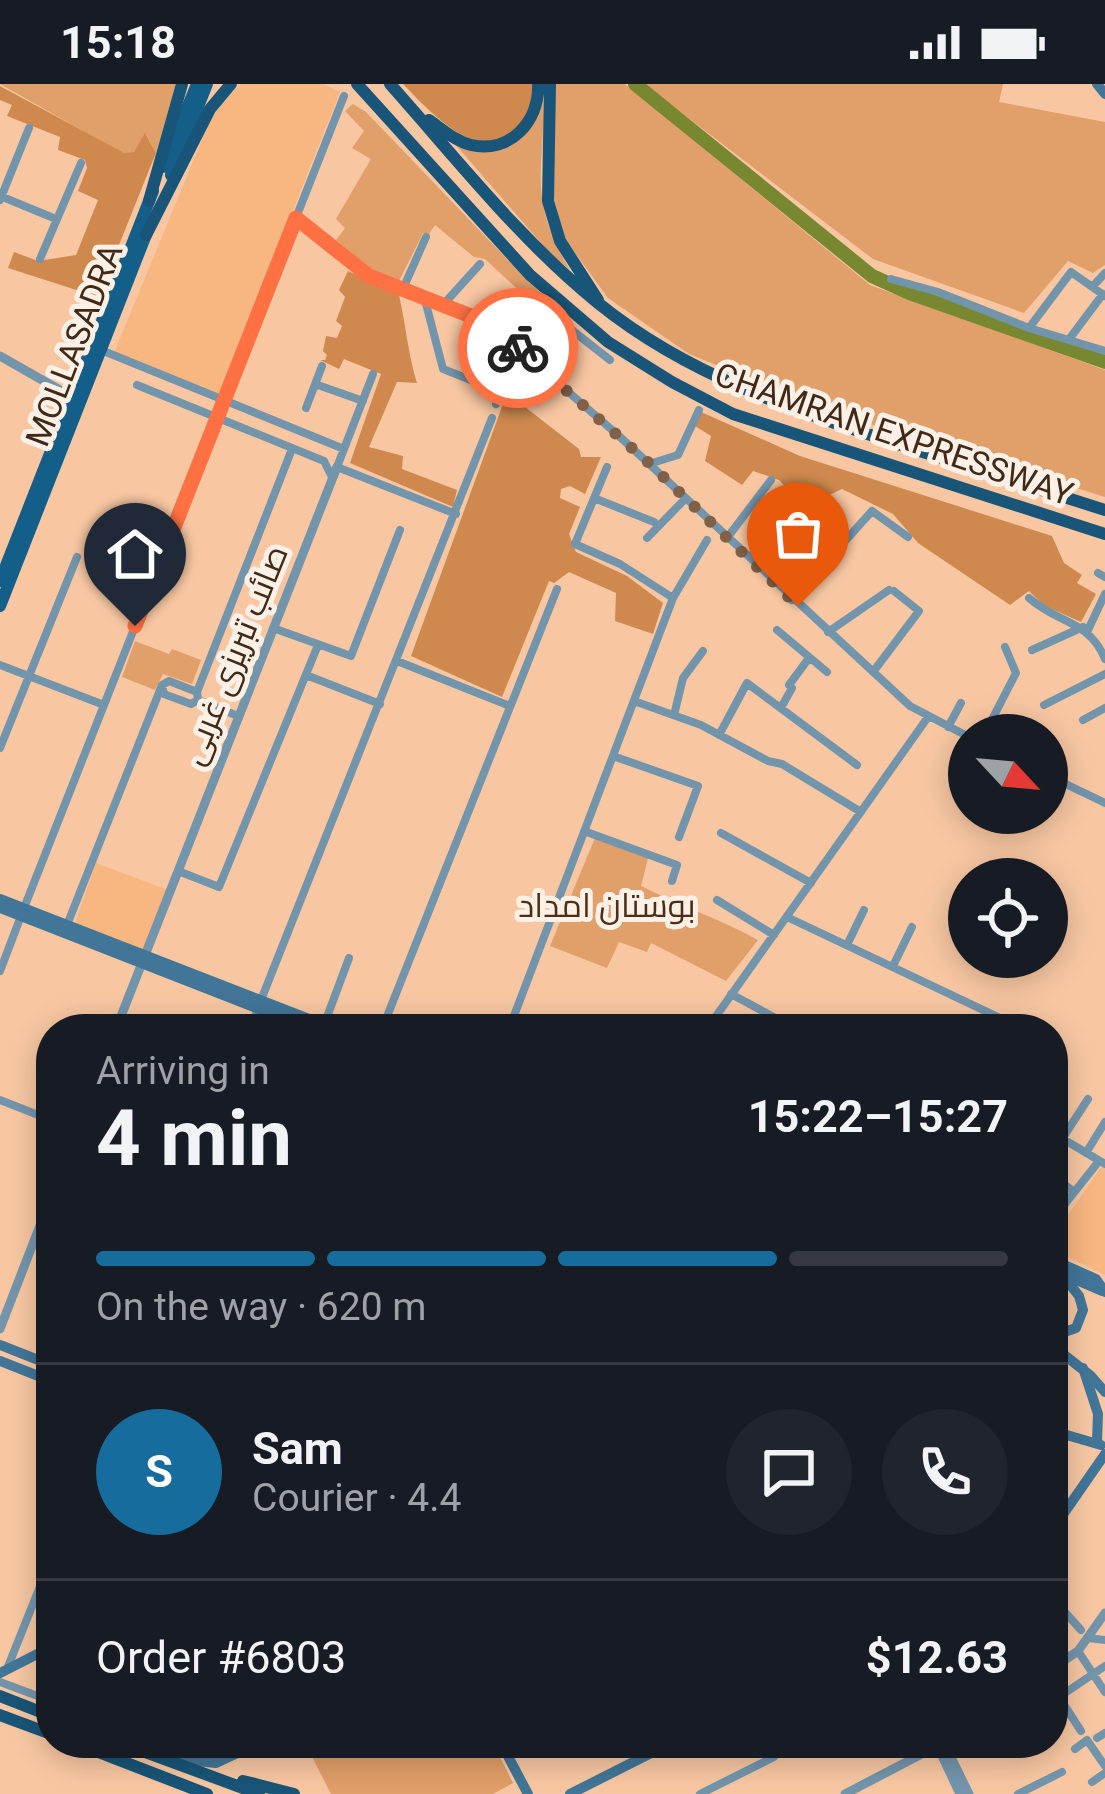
<!DOCTYPE html>
<meta charset="utf-8">
<style>
body{margin:0;font-family:Roboto,Cairo,sans-serif;background:#20242c;color:#f1f3f6;height:100vh;display:flex;flex-direction:column;font-size:45px;white-space:nowrap}
*{box-sizing:border-box;margin:0}
p{font-size:39px;color:#9ea1a6}
.icon{flex:none;width:66px;height:66px;fill:none;stroke:currentColor;stroke-width:2;stroke-linecap:round;stroke-linejoin:round}
.map{position:relative;flex:1;overflow:hidden}
.drawer{position:absolute;left:36px;top:930px;width:1032px;height:744px;display:flex;flex-direction:column;background:#171b24;border-radius:48px;box-shadow:0 6px 30px #0003}
.drawer>*{flex:none}
.needle{width:78px;rotate:116deg}
.buttons{position:absolute;left:948px;top:630px;display:grid;gap:24px}
.buttons a{display:grid;place-items:center;width:120px;height:120px;border-radius:50%;background:#171b24;box-shadow:0 6px 30px #0003;font-size:60px}
.pin{position:absolute;display:grid;place-items:center;width:102px;height:102px;color:#fff;margin:-123px -51px;border-radius:50% 50% 50% 0;rotate:-45deg;box-shadow:0 0 12px #0007}
.pin .icon{rotate:45deg}
.courier{position:absolute;display:grid;place-items:center;width:120px;height:120px;margin:-60px;border:9px solid #ff7043;border-radius:50%;background:#fff;color:#222;box-shadow:0 3px 15px #0007}
.headline em{font-style:normal;font-weight:700}
.headline div{display:flex;flex-direction:column-reverse}
.headline{display:flex;align-items:center;justify-content:space-between;height:204px;padding:0 60px}
h1{font-size:78px;font-weight:700;line-height:90px}
.bar{display:grid;grid-template-columns:repeat(4,1fr);gap:18px 12px;align-content:center;height:144px;padding:0 60px}
.bar i{height:15px;border-radius:9px;background:#363941}
.bar .selected{background:#166d9d}
.bar p{grid-column:span 4}
.line{display:flex;align-items:center;gap:30px;padding:0 60px;border-top:3px solid #363941}
.line div{flex:1}
.round{display:grid;place-items:center;flex:none;width:126px;height:126px;border-radius:63px;background:#20242c}
.status{display:flex;justify-content:space-between;align-items:center;height:84px;padding:0 60px;background:#171b24;direction:ltr}
.status svg{height:33px;fill:currentColor}
.map>svg:first-child{display:block}
.built{fill:#f8b681}
.green{fill:#e19f69}
.forest{fill:#cf894e}
.lines{fill:none;stroke-linecap:round;stroke-linejoin:round}
.river{stroke:#778831;stroke-width:14}
.minor{stroke:#7395ac;stroke-width:8}
.tertiary{stroke:#7395ac;stroke-width:9}
.secondary{stroke:#427698;stroke-width:10}
.primary{stroke:#135f89;stroke-width:12}
.trunk{stroke:#185578;stroke-width:12}
.done{stroke:#806047;stroke-width:12;stroke-dasharray:0 21.6}
.route{stroke:#ff7043;stroke-width:15}
.labels{text-anchor:middle;dominant-baseline:central;stroke-width:10;stroke-linejoin:round;paint-order:stroke}
.street-label{font-size:33px;fill:#402916;stroke:#fdf1e7}
.park-label{font-size:33px;fill:#4b2e15;stroke:#fdf1e7}
</style>
<div class="status"><b>15:18</b><svg viewBox="0 0 49 12"><path d="M0 12V9h3v3zM5 12V6h3v6zM10 12V3h3v9zM15 12V0h3v12zM26 1h20v11H26zM47 4h2v5h-2z"/></svg></div>
<div class="map">
<svg width="1105" height="1710" viewBox="0 0 1105 1710">
<rect width="100%" height="100%" fill="#f8c7a2"/>
<path class="built" d="M 241,0 L 323,0 L 340,8 L 219,312 L 114,269 L 213,29 Z
M 96,779 L 168,806 L 143,870 L 74,842 Z
M 1101,1083 L 1105,1085 L 1105,1191 L 1053,1166 L 1055,1150 Z"/>
<path class="green" d="M 0,0 L 176,0 L 156,69 L 146,50 L 134,68 L 124,70 Z
M 555,0 L 625,0 L 870,201 L 1105,286 L 1105,413 L 844,332 L 689,270 L 608,214 L 565,155 L 552,107 Z
M 644,0 L 1003,0 L 999,18 L 1105,38 L 1105,181 L 1093,189 L 1068,177 L 1024,229 L 873,175 Z
M 543,6 C 547,87 524,108 570,186 L 549,168 L 454,59 Z
M 353,20 L 366,28 L 530,199 L 567,233 L 546,245 L 539,225 L 485,175 L 474,173 L 435,141 L 429,150 L 423,149 L 399,197 L 374,187 L 336,156 L 345,144 L 336,135 L 371,75 L 352,64 L 364,47 L 345,27 Z
M 135,557 L 169,570 L 172,565 L 201,576 L 192,600 L 163,590 L 155,606 L 122,593 Z
M 595,754 L 648,774 L 641,802 C 681,822 720,835 758,856 L 726,897 L 651,859 L 647,868 L 619,858 L 607,884 L 550,862 Z
M 305,1659 L 493,1659 L 513,1699 L 493,1710 L 331,1710 Z"/>
<path class="forest" d="M 403,0 L 534,0 C 534,15 529,24 522,37 C 490,94 429,27 403,0 Z
M 0,2 L 124,69 L 134,68 L 145,49 L 156,69 L 98,213 L 8,184 L 14,168 L 38,177 L 76,171 L 98,116 L 78,107 L 87,84 L 85,76 L 58,66 L 60,53 L 7,32 L 12,21 L 0,16 Z
M 348,187 L 399,211 C 406,242 408,270 417,299 L 397,298 L 369,363 L 403,372 L 402,385 L 457,406 L 453,423 L 350,379 L 381,290 L 344,275 L 339,285 L 320,276 L 325,276 L 327,271 L 323,267 L 326,252 L 337,254 L 342,242 L 336,237 L 345,213 L 339,206 Z
M 507,309 L 579,365 L 581,373 L 601,373 L 585,410 L 570,402 L 561,405 L 560,414 L 580,423 L 569,450 L 576,468 L 627,492 L 663,519 L 653,550 L 615,537 L 616,509 L 569,488 L 554,499 L 549,497 L 502,613 L 411,572 Z
M 701,328 L 800,372 L 1052,452 L 1064,479 L 1082,491 L 1077,499 L 1096,510 L 1081,538 L 1043,521 L 1029,507 L 1010,521 L 918,459 L 893,430 L 842,405 L 825,413 L 799,417 L 779,396 L 753,387 L 742,401 L 705,377 L 711,352 L 695,342 Z"/>
<g class="lines">
<path class="river" d="M 635,0 L 872,192 L 912,210 L 1105,278"/>
<path class="minor" d="M 0,112 L 56,135
M 0,116 L 29,44
M 296,133 L 369,192 L 486,238 L 497,246 L 619,352 L 910,622 L 969,653
M 40,175 L 81,79
M 891,195 L 938,208 L 1029,244 L 1105,267
M 1093,202 L 1105,189
M 402,207 L 426,153
M 425,216 L 443,285 L 501,308
M 442,222 L 480,180
M 1029,244 L 1071,188 L 1105,212
M 1070,254 L 1103,210
M 529,258 L 548,223
M 101,266 L 344,365
M 373,290 L 337,383 L 456,430
M 315,300 L 363,317
M 137,301 L 324,377 L 332,393
M 496,320 L 520,266 L 563,239 L 610,276
M 306,324 L 322,282
M 649,380 L 678,371 L 699,326
M 607,383 L 575,460 L 620,480 L 673,514
M 594,414 L 654,438
M 647,454 L 685,415
M 727,454 L 771,396
M 1098,489 L 1105,493
M 1029,514 C 1058,540 1089,536 1105,575
M 792,516 L 872,427 L 908,453
M 273,544 L 351,572 L 400,446
M 777,546 L 827,588
M 1088,546 L 1105,510
M 828,548 L 889,506
M 1032,566 L 1083,543
M 397,577 L 510,622
M 0,581 L 104,621
M 873,588 L 919,527 L 894,507
M 306,591 L 380,620
M 162,601 L 169,597 L 197,608 L 198,616 L 238,632
M 162,602 L 164,610 L 191,620 L 198,616
M 197,608 L 292,365
M 634,617 L 701,641 L 768,677 L 782,680 L 861,728
M 1044,621 L 1105,590
M 782,622 L 792,604 L 789,601 L 809,574
M 674,631 L 683,594 L 703,567
M 1083,636 L 1105,624
M 948,643 L 961,619
M 719,651 L 747,599 L 857,681
M 984,651 L 1016,589 L 1005,563
M 0,664 L 77,473
M 613,672 L 698,702 L 679,753
M 1047,691 L 1105,719
M 584,747 L 677,781 L 672,797
M 721,749 L 811,799
M 178,787 L 219,803 L 318,561
M 717,816 L 774,851
M 24,824 L 344,12
M 787,833 L 1019,943
M 67,841 L 162,601
M 847,861 L 864,826
M 893,882 L 912,843
M 0,887 L 21,832
M 731,910 L 796,945
M 261,916 L 492,334
M 324,941 L 349,874
M 606,943 L 610,945
M 250,945 L 258,925
M 382,945 L 557,505
M 509,945 L 673,514 L 707,456
M 707,945 L 928,633
M 938,945 L 940,941
M 0,1016 L 51,1036
M 1053,1049 L 1105,1080
M 1062,1055 L 1088,1015
M 1086,1069 L 1105,1038
M 1053,1091 L 1074,1108
M 1053,1109 L 1066,1119
M 1053,1135 L 1099,1077
M 1053,1515 L 1081,1546
M 1088,1554 L 1105,1556
M 1053,1560 L 1069,1573
M 1078,1567 L 1105,1608
M 7,1585 L 51,1475
M 0,1598 L 51,1617
M 1081,1647 L 1059,1613 L 1105,1582
M 1097,1654 L 1105,1649
M 1075,1665 L 1087,1656 L 1105,1682
M 1092,1698 L 1105,1689
M 700,1710 L 774,1673
M 1018,1710 L 1062,1688"/>
<path class="tertiary" d="M 0,272 L 72,313
M 116,945 L 337,383
M 0,1245 L 51,1113
M 1053,1584 L 1078,1567 L 1105,1529
M 936,1659 L 960,1710
M 944,1659 L 969,1710
M 845,1710 L 937,1662"/>
<path class="secondary" d="M 1097,0 L 1105,10
M 0,815 L 335,945
M 0,824 L 310,945
M 1053,1176 L 1096,1195 L 1105,1208
M 1053,1186 L 1102,1207
M 1053,1252 L 1076,1244 L 1083,1226 L 1079,1212 L 1062,1190
M 0,1261 L 51,1281
M 1053,1262 L 1091,1292 L 1105,1308
M 0,1277 L 51,1297
M 1083,1284 L 1098,1330 L 1097,1358
M 1053,1347 L 1101,1361
M 1053,1445 L 1105,1370
M 0,1589 L 51,1563
M 501,1659 L 528,1710
M 177,1675 L 216,1679 L 259,1659
M 570,1710 L 671,1659"/>
<path class="primary" d="M 163,83 L 197,0
M 171,91 L 207,0
M 0,497 L 153,107
M 0,522 L 149,143"/>
<path class="trunk" d="M 357,0 L 530,191 L 608,258 L 672,298 L 733,330 L 1105,450
M 390,0 C 456,74 520,156 598,219 C 688,292 796,327 904,362 C 971,383 1038,405 1105,426
M 550,0 L 548,117 L 560,157 L 598,216
M 429,36 C 442,45 455,57 471,61 C 510,70 540,37 538,0
M 149,117 L 182,0
M 146,151 L 210,25 L 231,0
M 0,1612 L 51,1632
M 0,1631 L 51,1650
M 75,1659 L 207,1710
M 121,1659 L 259,1710
M 243,1697 L 294,1710"/>
</g>
<g class="lines">
<path class="done" d="M 518,264 L 650,380 L 798,522"/>
<path class="route" d="M 135,542 L 296,134 L 369,192 L 486,238 L 518,264"/>
</g>
<g class="labels">
<g class="street-label">
<text transform="translate(74 261) rotate(-69)">MOLLASADRA</text>
<text transform="translate(894 350) rotate(19)">CHAMRAN EXPRESSWAY</text>
<text transform="translate(234 571) rotate(-68)">صائب تبریزی غربی</text>
</g>
<g class="park-label">
<text x="607" y="821">بوستان امداد</text>
</g>
</g>
</svg>
<div class="buttons">
<a><svg class="needle" viewBox="-14 -14 28 28"><path d="M0-13l5 13h-10z" fill="#e53935"/><path d="M0 13l5-13h-10z" fill="#9ea1a6"/></svg></a>
<a><svg class="icon" aria-label="locate" viewBox="0 0 24 24"><circle cx="12" cy="12" r="6"/><path d="M12 2v4M12 18v4M2 12h4M18 12h4"/></svg></a>
</div>
<div class="pin" style="left:798px;top:522px;background:#ea580c"><svg class="icon" aria-label="bag" viewBox="0 0 24 24"><path d="M5 8h14l-1 12H6zM9 8a3 3 0 0 1 6 0"/></svg></div>
<div class="pin" style="left:135px;top:542px;background:#1f2937"><svg class="icon" aria-label="home" viewBox="0 0 24 24"><path d="M3 11l9-7 9 7M6 9v11h12V9"/></svg></div>
<div class="courier" style="left:518px;top:264px"><svg class="icon" aria-label="bike" viewBox="0 0 24 24"><circle cx="6" cy="16" r="4"/><circle cx="18" cy="16" r="4"/><path d="M6 16l4-8h5l3 8M10 8l3 8H6M13 5h3"/></svg></div>
<section class="drawer">
<div class="headline"><div><h1>4 min</h1><p>Arriving in</p></div><em>15:22–15:27</em></div>
<div class="bar"><i class="selected"></i><i class="selected"></i><i class="selected"></i><i></i><p>On the way · 620 m</p></div>
<div class="line" style="height:216px"><b class="round" style="background:#166d9d;color:#fff">S</b><div><b>Sam</b><p>Courier · 4.4</p></div><a class="round"><svg class="icon" aria-label="chat" viewBox="0 0 24 24"><path d="M4 5h16v11H9l-5 4z"/></svg></a><a class="round"><svg class="icon" aria-label="phone" viewBox="0 0 24 24"><path d="M5 4h4l2 5-3 2q2 4 5 5l2-3 5 2v4C11 20 4 13 5 4z"/></svg></a></div>
<div class="line" style="height:156px"><div>Order #6803</div><b>$12.63</b></div>
</section>
</div>
